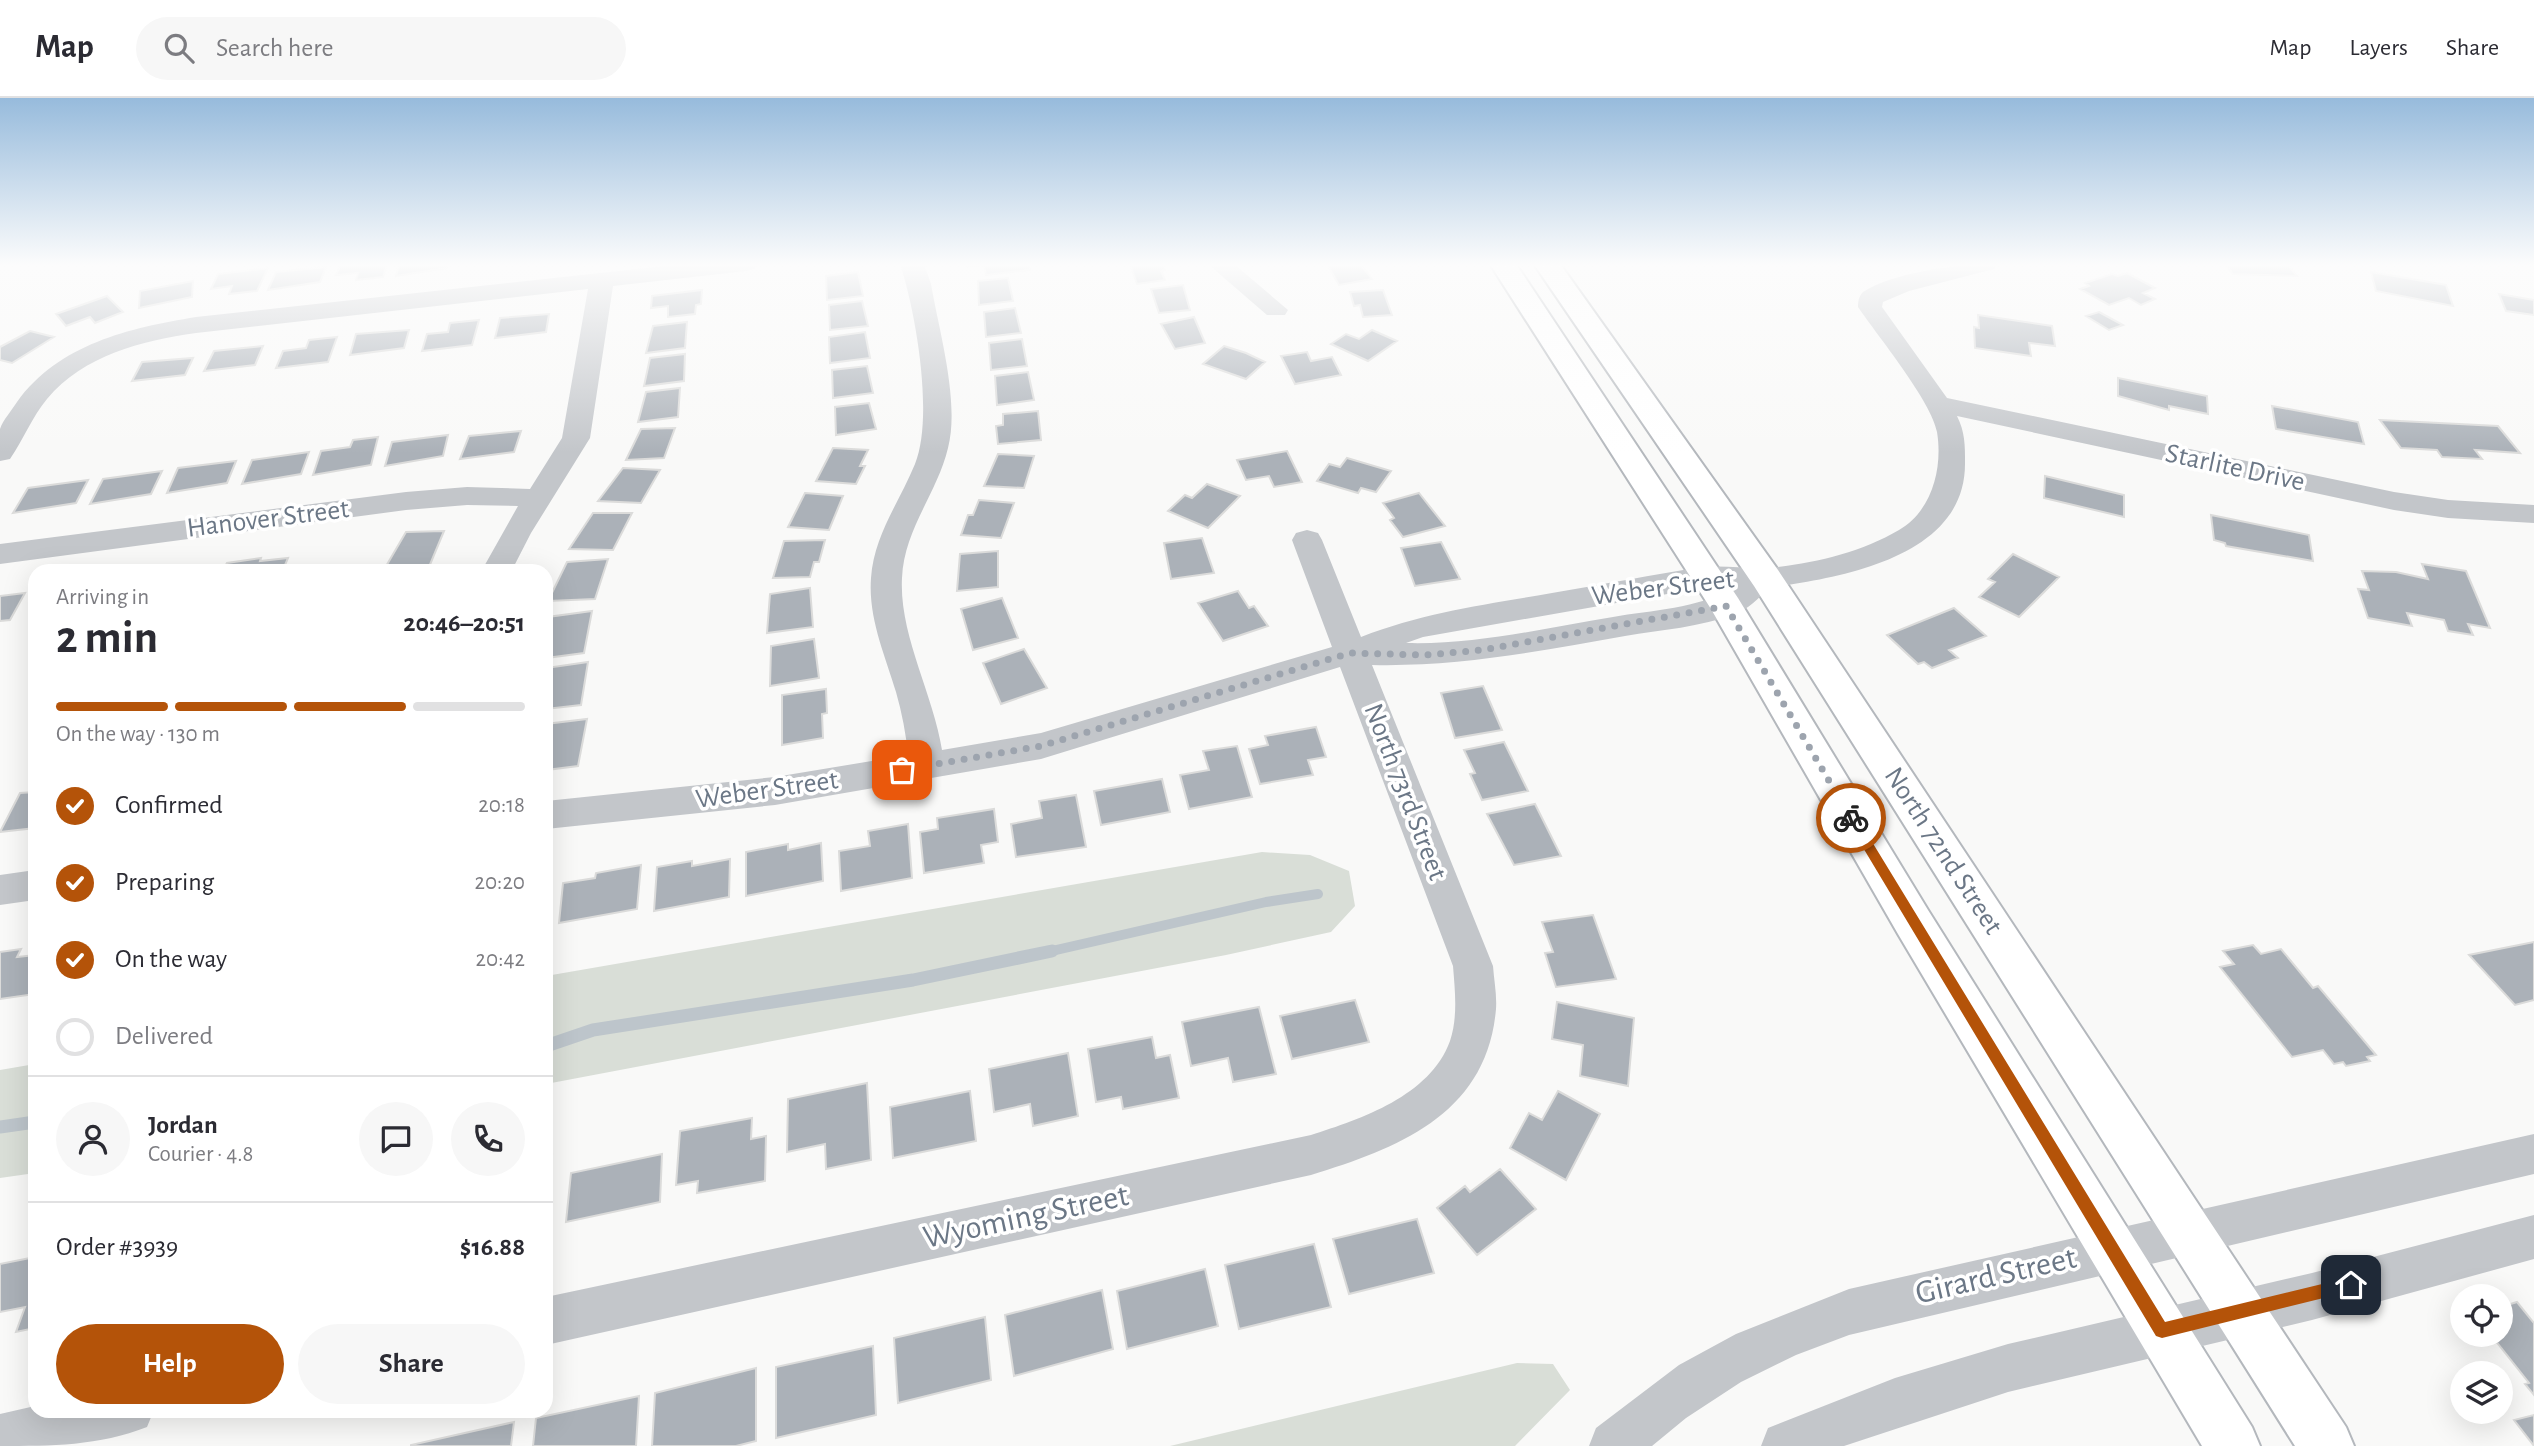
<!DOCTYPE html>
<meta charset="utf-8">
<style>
body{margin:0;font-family:"Alegreya Sans",sans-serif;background:#f7f7f7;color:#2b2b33;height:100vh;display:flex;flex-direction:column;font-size:26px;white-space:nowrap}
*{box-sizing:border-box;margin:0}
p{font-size:23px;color:#7c7c81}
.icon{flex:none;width:38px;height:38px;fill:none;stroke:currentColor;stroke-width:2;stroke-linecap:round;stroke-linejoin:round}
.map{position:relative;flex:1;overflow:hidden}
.drawer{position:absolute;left:28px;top:466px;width:525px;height:854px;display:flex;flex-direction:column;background:#fff;border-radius:21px;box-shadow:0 7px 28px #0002}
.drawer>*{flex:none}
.fabs{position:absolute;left:2450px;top:1186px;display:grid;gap:14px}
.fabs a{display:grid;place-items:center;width:63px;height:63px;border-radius:50%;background:#fff;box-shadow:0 7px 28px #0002;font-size:35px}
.pin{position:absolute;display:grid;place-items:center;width:60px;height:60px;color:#fff;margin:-30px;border-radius:14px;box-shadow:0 4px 10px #0006}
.courier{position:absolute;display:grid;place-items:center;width:70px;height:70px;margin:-35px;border:5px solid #b45309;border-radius:50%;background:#fff;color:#222;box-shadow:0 2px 9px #0007}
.headline em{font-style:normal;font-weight:700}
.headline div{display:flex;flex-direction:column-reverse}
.headline{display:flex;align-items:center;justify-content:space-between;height:119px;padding:0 28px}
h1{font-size:46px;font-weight:700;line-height:52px}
.bar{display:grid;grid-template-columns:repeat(4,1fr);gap:10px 7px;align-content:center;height:84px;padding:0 28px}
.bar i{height:9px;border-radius:5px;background:#e1e1e2}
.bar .on{background:#b45309}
.bar p{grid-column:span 4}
.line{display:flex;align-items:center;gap:18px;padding:0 28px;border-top:2px solid #e1e1e2}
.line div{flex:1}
.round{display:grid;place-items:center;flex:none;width:74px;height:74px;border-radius:37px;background:#f7f7f7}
ol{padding:0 28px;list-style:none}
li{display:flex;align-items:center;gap:21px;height:77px}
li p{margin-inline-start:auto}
li .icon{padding:7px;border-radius:50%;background:#b45309;color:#fff;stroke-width:4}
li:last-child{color:#7c7c81}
li i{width:38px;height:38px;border:4px solid #e1e1e2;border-radius:50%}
.button{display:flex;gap:14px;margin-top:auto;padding:14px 28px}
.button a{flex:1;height:80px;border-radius:42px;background:#b45309;color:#fff;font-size:28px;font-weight:700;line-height:80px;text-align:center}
.button a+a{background:#f7f7f7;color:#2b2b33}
header{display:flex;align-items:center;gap:42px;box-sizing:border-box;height:98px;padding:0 35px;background:#fff;border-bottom:2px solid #e1e1e2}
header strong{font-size:33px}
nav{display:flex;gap:38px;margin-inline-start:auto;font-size:24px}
.search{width:490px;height:63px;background:#f7f7f7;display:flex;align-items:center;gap:18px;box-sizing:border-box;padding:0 24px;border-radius:38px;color:#7c7c81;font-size:26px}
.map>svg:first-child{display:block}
.green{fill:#d9ded7}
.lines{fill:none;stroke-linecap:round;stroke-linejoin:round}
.stream-far1{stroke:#bdc5cb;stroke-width:10}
.stream{stroke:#bdc5cb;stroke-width:13}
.building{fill:#abb1b8;stroke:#dbdbda;stroke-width:2}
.major-casing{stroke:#b4b8bd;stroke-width:4}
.minor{fill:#c3c6ca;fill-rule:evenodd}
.major{fill:#fff;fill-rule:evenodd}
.route{fill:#b45309}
.done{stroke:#9da4ae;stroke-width:7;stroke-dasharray:0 12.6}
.labels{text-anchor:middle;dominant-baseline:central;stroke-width:7;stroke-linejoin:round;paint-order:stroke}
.street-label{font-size:28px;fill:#6b7786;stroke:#fff}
.near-street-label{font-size:33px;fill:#6b7786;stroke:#fff}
</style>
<header>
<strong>Map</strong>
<div class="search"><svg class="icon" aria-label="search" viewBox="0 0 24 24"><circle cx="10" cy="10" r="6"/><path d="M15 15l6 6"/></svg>Search here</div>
<nav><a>Map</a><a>Layers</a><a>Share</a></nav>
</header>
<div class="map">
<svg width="2534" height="1348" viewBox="0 0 2534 1348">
<rect width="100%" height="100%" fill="#f9f9f8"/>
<path class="green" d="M 1262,754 L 1310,757 L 1349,773 L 1355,808 L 1331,834 L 1226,857 L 546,986 L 546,878 Z
M 35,966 L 35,1075 L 0,1080 L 0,972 Z
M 1517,1265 L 1553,1266 L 1570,1292 L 1515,1348 L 1170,1348 Z"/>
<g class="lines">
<path class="stream-far1" d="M 1043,855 L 1266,804 L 1318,796"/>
<path class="stream" d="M 546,948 L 593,932 L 913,882 L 1052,853
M 0,1029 L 35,1024"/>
</g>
<path class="building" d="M 341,166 L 387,166 L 383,179 L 356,182 L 358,175 L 336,177 Z
M 399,166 L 448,166 L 447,170 L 396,178 Z
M 967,166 L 1029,166 L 1030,172 L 986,177 L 984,167 L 967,169 Z
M 1130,166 L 1163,166 L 1165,172 L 1161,173 L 1165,182 L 1137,186 Z
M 1327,166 L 1360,166 L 1372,181 L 1339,187 Z
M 2225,166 L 2287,166 L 2297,178 L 2233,176 Z
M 326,169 L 320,184 L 268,192 L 276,174 Z
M 268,170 L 257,193 L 229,196 L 232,188 L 211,191 L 218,176 Z
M 858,174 L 863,198 L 827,202 L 826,178 Z
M 2371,174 L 2446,187 L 2453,208 L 2376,193 Z
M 2127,175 L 2155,190 L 2143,195 L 2155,201 L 2141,207 L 2129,200 L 2109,207 L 2080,191 L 2089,188 L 2085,185 L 2112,176 L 2118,178 Z
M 1008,180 L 1013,203 L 979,207 L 978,183 Z
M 193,183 L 192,199 L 139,210 L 140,193 Z
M 1183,187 L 1190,212 L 1159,215 L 1151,191 Z
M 702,192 L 701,206 L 696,207 L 695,216 L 668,219 L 668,208 L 651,210 L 652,198 Z
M 1383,192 L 1392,217 L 1363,219 L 1360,207 L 1354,208 L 1350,194 Z
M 2499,196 L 2534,202 L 2534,217 L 2506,213 Z
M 107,198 L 123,214 L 95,225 L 90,219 L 66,228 L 56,216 Z
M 862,203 L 868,228 L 830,232 L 829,207 Z
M 1015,210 L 1021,235 L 986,239 L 984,214 Z
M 2099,214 L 2123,227 L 2109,232 L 2086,218 Z
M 549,216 L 546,234 L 495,240 L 500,220 Z
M 1978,217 L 2052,228 L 2055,248 L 2029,245 L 2031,258 L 1975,250 L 1974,229 L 1979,230 Z
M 1194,219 L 1205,245 L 1175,251 L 1161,226 Z
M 479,222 L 472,247 L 422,253 L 427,236 L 448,234 L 450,225 Z
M 687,224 L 685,250 L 646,255 L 653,228 Z
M 409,232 L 404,250 L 350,257 L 356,236 Z
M 1372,232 L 1397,243 L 1368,263 L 1331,246 L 1346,236 L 1359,241 Z
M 30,233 L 54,239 L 12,265 L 0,262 L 0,249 Z
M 865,234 L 870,260 L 830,265 L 829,239 Z
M 337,239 L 328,264 L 276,270 L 283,253 L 306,250 L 309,242 Z
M 1022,241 L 1027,268 L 991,272 L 989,245 Z
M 263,248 L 255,267 L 204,273 L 214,253 Z
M 1224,248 L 1246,255 L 1265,264 L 1246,281 L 1203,266 Z
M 1307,254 L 1311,263 L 1332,259 L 1341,277 L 1295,286 L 1281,258 Z
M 685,256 L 684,283 L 644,288 L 650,260 Z
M 193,260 L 185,277 L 132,283 L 142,264 Z
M 867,268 L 873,295 L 833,300 L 832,272 Z
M 1028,274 L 1034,302 L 997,307 L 995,278 Z
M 2118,280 L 2207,298 L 2208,316 L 2169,308 L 2169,312 L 2118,298 Z
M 680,290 L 678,319 L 638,324 L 646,294 Z
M 869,305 L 876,331 L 836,337 L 835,309 Z
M 2272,308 L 2358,324 L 2364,346 L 2276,331 Z
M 1038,313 L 1041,342 L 998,346 L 996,328 L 1003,327 L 1003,316 Z
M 2380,322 L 2498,328 L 2520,355 L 2475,352 L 2482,361 L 2442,359 L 2437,352 L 2401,350 Z
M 675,330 L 664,360 L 626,362 L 641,331 Z
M 521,333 L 514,354 L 460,361 L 469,338 Z
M 448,337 L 443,358 L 385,368 L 392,344 Z
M 378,339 L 371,367 L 313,377 L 321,353 L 350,349 L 353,342 Z
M 833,350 L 868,352 L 860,368 L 865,368 L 856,386 L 816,383 Z
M 1287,353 L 1302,384 L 1274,389 L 1269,378 L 1246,382 L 1237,362 Z
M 309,354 L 301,376 L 242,386 L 252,362 Z
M 998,356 L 1034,358 L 1024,390 L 984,388 Z
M 1347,360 L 1391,373 L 1376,394 L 1361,390 L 1358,395 L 1317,383 L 1329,366 L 1340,369 Z
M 236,363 L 227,385 L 167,395 L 178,370 Z
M 623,370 L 660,372 L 641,405 L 598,403 Z
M 162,373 L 151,396 L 90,406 L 103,381 Z
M 2045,378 L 2124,397 L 2124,419 L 2044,400 Z
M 88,382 L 76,405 L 13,415 L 28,390 Z
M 1207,386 L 1240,398 L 1208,430 L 1168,413 L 1185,397 L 1192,400 Z
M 805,395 L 843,398 L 829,432 L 788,429 Z
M 1419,395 L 1445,428 L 1403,439 L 1390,422 L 1394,420 L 1383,405 Z
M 979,402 L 1014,405 L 1001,440 L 961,437 L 968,417 L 973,417 Z
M 593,415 L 632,415 L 613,452 L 569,451 Z
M 2211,417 L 2309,437 L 2313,463 L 2226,448 L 2225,445 L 2214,442 Z
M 444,433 L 429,469 L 385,470 L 406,434 Z
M 1202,440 L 1214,475 L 1171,481 L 1164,445 Z
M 825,442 L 819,464 L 814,464 L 810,479 L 773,480 L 784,443 Z
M 1441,444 L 1460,481 L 1415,488 L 1401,450 Z
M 998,453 L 998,489 L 957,493 L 960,456 Z
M 2013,456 L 2059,479 L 2019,519 L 1979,499 L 1995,484 L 1988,481 Z
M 261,460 L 260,463 L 288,460 L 283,472 L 223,472 L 227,465 Z
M 608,461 L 595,501 L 548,503 L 567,464 Z
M 2422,466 L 2466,473 L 2490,530 L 2468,526 L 2473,537 L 2448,533 L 2444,522 L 2407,515 L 2412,528 L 2368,520 L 2358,491 L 2369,492 L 2362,473 L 2396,474 L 2428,481 Z
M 810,490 L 813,529 L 767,535 L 770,496 Z
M 1238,493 L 1249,510 L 1254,508 L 1268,528 L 1223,543 L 1198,505 Z
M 25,495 L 10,522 L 0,523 L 0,498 Z
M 1002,500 L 1018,540 L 973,552 L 961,511 Z
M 1954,510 L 1986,538 L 1949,552 L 1958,560 L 1932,570 L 1924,564 L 1918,566 L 1887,537 Z
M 592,513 L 584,555 L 546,560 L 548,519 Z
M 814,541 L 819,580 L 770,588 L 771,548 Z
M 1024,551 L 1047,590 L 1001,606 L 983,565 Z
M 588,564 L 581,607 L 546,611 L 546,570 Z
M 1483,588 L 1502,632 L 1455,640 L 1441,595 Z
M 826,591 L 827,615 L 822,616 L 823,640 L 782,647 L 782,597 Z
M 587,621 L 578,668 L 546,672 L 546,626 Z
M 1316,629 L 1326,659 L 1308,662 L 1313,677 L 1260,686 L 1249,651 L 1268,647 L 1265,638 Z
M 1504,644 L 1528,693 L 1482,702 L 1470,676 L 1475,675 L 1464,652 Z
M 1237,648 L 1252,699 L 1189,711 L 1180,677 L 1209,672 L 1203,653 Z
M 1162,681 L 1170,714 L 1101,727 L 1094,693 Z
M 35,694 L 35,730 L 0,734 L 20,695 Z
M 1076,697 L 1086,749 L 1016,759 L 1011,726 L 1042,720 L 1039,703 Z
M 1535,706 L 1561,758 L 1514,767 L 1487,716 Z
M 994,711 L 998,744 L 981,747 L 984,765 L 924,775 L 920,734 L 938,731 L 937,720 Z
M 908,726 L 912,780 L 841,793 L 839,753 L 870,748 L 868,733 Z
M 821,745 L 823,783 L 746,798 L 746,754 L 788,746 L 788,752 Z
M 730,761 L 729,799 L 654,813 L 657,769 L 692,763 L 692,768 Z
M 641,767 L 637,811 L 559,825 L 563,785 L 595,780 L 596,775 Z
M 1593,817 L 1616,881 L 1556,889 L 1545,855 L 1553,854 L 1542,824 Z
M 2534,844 L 2534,902 L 2515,907 L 2469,857 Z
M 2253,847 L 2261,856 L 2281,851 L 2313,890 L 2318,888 L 2376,957 L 2367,959 L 2370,963 L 2346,968 L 2343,964 L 2334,966 L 2323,952 L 2292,959 L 2220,869 L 2234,866 L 2223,853 Z
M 21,851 L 17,859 L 35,857 L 35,896 L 0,901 L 0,854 Z
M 1355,902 L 1369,944 L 1292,961 L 1280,918 Z
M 1557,904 L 1634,920 L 1628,988 L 1580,978 L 1583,947 L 1552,941 Z
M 1259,909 L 1276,976 L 1233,984 L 1228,960 L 1191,968 L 1182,924 Z
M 1152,939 L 1156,960 L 1170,957 L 1179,1000 L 1123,1011 L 1121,999 L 1096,1004 L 1088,951 Z
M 1068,955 L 1078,1018 L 1033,1028 L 1030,1006 L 994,1014 L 989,971 Z
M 867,985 L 871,1062 L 826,1071 L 825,1046 L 787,1054 L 788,1001 Z
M 970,993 L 976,1043 L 893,1060 L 890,1009 Z
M 1558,993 L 1600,1016 L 1566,1082 L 1510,1050 L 1529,1015 L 1542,1022 Z
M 752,1020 L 751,1041 L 766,1038 L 765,1083 L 697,1095 L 698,1083 L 676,1087 L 680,1033 Z
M 662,1056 L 660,1104 L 566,1124 L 571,1075 Z
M 552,1057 L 546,1112 L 546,1058 Z
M 1500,1071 L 1536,1111 L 1477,1157 L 1437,1110 L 1465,1088 L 1470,1094 Z
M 1417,1121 L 1434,1175 L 1349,1196 L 1333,1141 Z
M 1314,1146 L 1331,1209 L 1239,1231 L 1225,1167 Z
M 35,1159 L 35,1230 L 16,1234 L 25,1209 L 0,1214 L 0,1166 Z
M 1205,1171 L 1218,1228 L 1127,1251 L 1117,1193 Z
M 1102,1192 L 1113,1251 L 1014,1278 L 1005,1217 Z
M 2517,1204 L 2534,1225 L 2534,1297 L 2525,1286 L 2529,1285 L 2491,1237 L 2501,1237 L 2501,1209 Z
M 985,1219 L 991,1282 L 898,1305 L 894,1240 Z
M 873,1248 L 876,1317 L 776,1340 L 776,1269 Z
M 756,1270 L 756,1343 L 736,1348 L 652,1348 L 655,1295 Z
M 639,1298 L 636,1348 L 533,1348 L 536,1320 Z
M 2534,1317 L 2534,1348 L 2514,1322 Z
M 514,1324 L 511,1348 L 411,1348 L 411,1347 Z"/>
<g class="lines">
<g class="major-casing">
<path id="major" d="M 1490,166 L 1516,166 L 1738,500 L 1928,812 L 2252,1329 L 2260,1348 L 2202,1348 L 1898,836 L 1711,511 Z
M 1534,166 L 1560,166 L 1778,472 L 2346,1329 L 2354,1348 L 2295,1348 L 1754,488 Z"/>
</g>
<path class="minor" d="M 683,166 L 758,166 L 754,171 L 746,173 L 613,188 L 590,340 L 531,435 L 512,472 L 482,472 L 518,408 L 467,407 L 406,412 L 0,466 L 0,446 L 406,394 L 467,389 L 530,391 L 562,340 L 588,191 L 196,235 C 141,243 84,257 47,301 C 32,319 23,342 10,361 L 0,363 C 0,354 0,340 0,331 C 3,322 12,312 17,304 C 59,246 129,230 196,219 Z
M 900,166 L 924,166 L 931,186 C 939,233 960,304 948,350 C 937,396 904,431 902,480 C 899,537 933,595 942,652 L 1041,635 L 1332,549 L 1292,442 L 1296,435 L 1307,432 L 1318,435 L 1322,442 L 1361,539 C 1425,514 1484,507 1552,495 C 1602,487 1653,476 1704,469 C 1725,467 1746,471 1767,470 C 1812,466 1860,455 1899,432 C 1932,413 1943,370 1937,334 C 1932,304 1877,237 1858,209 C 1858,203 1859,198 1863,194 C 1892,174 1964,165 1998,166 L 1994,171 L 1909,193 L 1883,204 L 1882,209 L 1947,300 L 2394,394 L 2448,402 L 2534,407 L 2534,425 L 2448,420 L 2394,412 L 1957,318 C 1965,334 1965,347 1965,365 C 1966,460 1839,480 1767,490 C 1761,500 1746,512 1735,516 C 1701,529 1661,532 1625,538 C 1541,553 1459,569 1372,567 L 1493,868 C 1494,882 1497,897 1496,911 C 1487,1016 1399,1050 1311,1077 L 546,1247 L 546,1199 L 1311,1037 C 1361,1021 1430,998 1450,943 C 1458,919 1455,893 1453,868 L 1340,569 L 1041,661 L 775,707 L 546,731 L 546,703 L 775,679 L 908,657 C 906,636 902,615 896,594 C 885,557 868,520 871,480 C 874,437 899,405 915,366 C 934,319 916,214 900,166 ZM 1707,489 L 1731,490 C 1699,511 1651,512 1613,519 C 1545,530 1476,547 1406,545 L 1423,539 Z
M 1208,166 L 1234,166 L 1288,212 L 1285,217 L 1267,217 Z
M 35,772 L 35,802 L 0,807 L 0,777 Z
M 2534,1036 L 2534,1076 L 1849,1237 L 1796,1257 L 1741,1284 L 1686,1320 L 1652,1348 L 1589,1348 L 1596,1330 L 1679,1267 L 1736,1236 L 1849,1191 Z
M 2534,1117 L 2534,1161 L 2312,1222 L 2008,1294 L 1844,1348 L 1761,1348 L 1768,1330 L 1895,1280 L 2008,1246 L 2312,1175 Z
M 35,1308 L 35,1312 L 154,1312 L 147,1329 C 99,1348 51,1348 0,1348 L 0,1316 Z"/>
<use href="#major" class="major"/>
</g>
<linearGradient id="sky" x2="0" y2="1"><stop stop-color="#97bbdc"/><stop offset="0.47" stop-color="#fcfcfc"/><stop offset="1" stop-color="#fcfcfc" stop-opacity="0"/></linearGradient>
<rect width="2534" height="355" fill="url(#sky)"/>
<path class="route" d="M 1851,715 L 1855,716 L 2165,1224 L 2351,1179 L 2358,1187 L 2356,1192 L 2162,1240 L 2156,1238 L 1847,723 L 1847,716 Z"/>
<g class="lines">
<path class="done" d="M 902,672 L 1041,648 L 1350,555 L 1425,557 L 1482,552 L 1726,508 L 1851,720"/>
</g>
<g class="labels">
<g class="street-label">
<text transform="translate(2235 370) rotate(12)">Starlite Drive</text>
<text transform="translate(268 421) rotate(-7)">Hanover Street</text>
<text transform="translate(1663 490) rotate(-7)">Weber Street</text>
<text transform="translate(767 692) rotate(-8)">Weber Street</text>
<text transform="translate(1405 694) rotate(69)">North 73rd Street</text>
<text transform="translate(1943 753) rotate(57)">North 72nd Street</text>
</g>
<g class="near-street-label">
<text transform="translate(1026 1119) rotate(-12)">Wyoming Street</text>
<text transform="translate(1996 1178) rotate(-13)">Girard Street</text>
</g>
</g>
</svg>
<div class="fabs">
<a><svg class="icon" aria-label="locate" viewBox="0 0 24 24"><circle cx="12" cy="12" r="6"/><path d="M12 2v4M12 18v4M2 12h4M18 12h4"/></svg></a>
<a><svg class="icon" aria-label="layers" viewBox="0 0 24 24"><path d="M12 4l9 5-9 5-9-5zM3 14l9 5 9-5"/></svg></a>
</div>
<div class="pin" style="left:902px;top:672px;background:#ea580c"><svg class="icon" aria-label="bag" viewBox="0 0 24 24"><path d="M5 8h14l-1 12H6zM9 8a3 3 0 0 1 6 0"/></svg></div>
<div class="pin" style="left:2351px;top:1187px;background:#1f2937"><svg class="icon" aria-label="home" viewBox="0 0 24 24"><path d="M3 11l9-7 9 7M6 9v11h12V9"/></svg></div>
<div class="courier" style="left:1851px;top:720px"><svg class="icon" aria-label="bike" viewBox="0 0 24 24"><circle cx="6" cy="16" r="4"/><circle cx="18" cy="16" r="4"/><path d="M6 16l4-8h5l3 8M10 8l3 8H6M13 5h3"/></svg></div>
<section class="drawer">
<div class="headline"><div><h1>2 min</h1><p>Arriving in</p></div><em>20:46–20:51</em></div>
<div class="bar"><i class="on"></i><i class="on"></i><i class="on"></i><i></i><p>On the way · 130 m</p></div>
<ol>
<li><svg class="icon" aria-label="check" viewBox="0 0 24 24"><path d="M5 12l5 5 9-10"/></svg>Confirmed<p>20:18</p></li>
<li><svg class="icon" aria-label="check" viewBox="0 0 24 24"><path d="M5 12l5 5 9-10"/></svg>Preparing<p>20:20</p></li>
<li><svg class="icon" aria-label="check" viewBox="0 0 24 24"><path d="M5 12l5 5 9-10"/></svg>On the way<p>20:42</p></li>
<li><i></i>Delivered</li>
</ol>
<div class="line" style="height:126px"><a class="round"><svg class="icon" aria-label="person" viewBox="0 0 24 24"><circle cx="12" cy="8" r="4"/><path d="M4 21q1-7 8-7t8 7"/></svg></a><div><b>Jordan</b><p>Courier · 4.8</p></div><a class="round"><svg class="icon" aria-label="chat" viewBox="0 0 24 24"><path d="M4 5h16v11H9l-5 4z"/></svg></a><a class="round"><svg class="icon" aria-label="phone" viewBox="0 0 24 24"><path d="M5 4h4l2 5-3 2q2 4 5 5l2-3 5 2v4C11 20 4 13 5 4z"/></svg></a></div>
<div class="line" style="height:91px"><div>Order #3939</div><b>$16.88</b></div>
<div class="button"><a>Help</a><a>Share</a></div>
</section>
</div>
